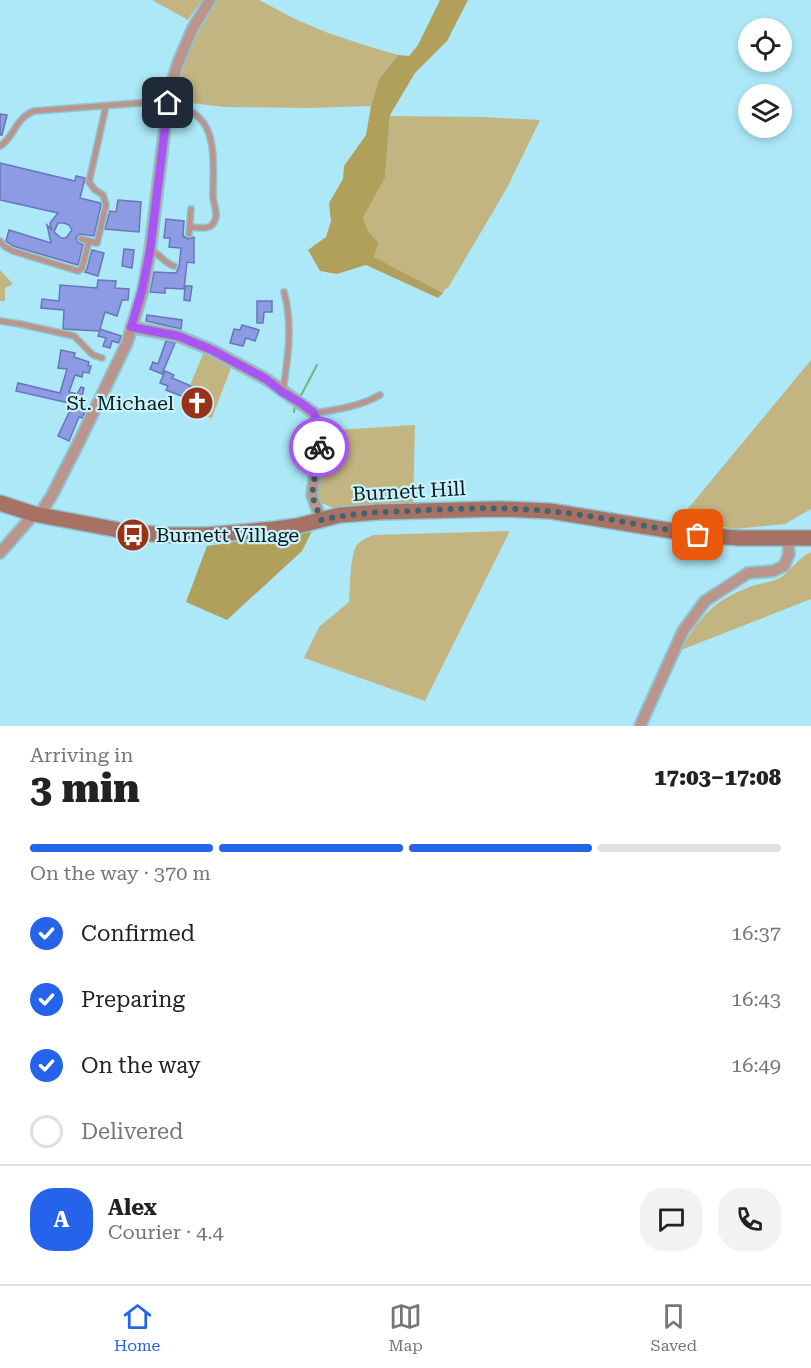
<!DOCTYPE html>
<meta charset="utf-8">
<style>
body{margin:0;font-family:"Roboto Serif",serif;background:#f2f2f2;color:#222;height:100vh;display:flex;flex-direction:column;font-size:22px;white-space:nowrap}
*{box-sizing:border-box;margin:0}
p{font-size:20px;color:#767676}
.icon{flex:none;width:33px;height:33px;fill:none;stroke:currentColor;stroke-width:2;stroke-linecap:round;stroke-linejoin:round}
.map{position:relative;height:726px;overflow:hidden}
.sheet{display:flex;flex-direction:column;background:#fff;flex:1}
.sheet>*{flex:none}
.controls{position:absolute;left:738px;top:18px;display:grid;gap:12px}
.controls a{display:grid;place-items:center;width:54px;height:54px;border-radius:50%;background:#fff;box-shadow:0 3px 9px #0003;font-size:30px}
.pin{position:absolute;display:grid;place-items:center;width:51px;height:51px;color:#fff;margin:-26px;border-radius:12px;box-shadow:0 3px 9px #0006}
.courier{position:absolute;display:grid;place-items:center;width:60px;height:60px;margin:-30px;border:4px solid #a855f7;border-radius:50%;background:#fff;color:#222;box-shadow:0 2px 8px #0007}
.headline em{font-style:normal;font-weight:800}
.headline div{display:flex;flex-direction:column-reverse}
.headline{display:flex;align-items:center;justify-content:space-between;height:102px;padding:0 30px}
h1{font-size:39px;font-weight:800;line-height:45px}
.bar{display:grid;grid-template-columns:repeat(4,1fr);gap:9px 6px;align-content:center;height:72px;padding:0 30px}
.bar i{height:8px;border-radius:4px;background:#e0e0e0}
.bar .selected{background:#2563eb}
.bar p{grid-column:span 4}
.line{display:flex;align-items:center;gap:15px;padding:0 30px;border-top:2px solid #e0e0e0}
.line div{flex:1}
.round{display:grid;place-items:center;flex:none;width:63px;height:63px;border-radius:24px;background:#f2f2f2}
ol{padding:0 30px;list-style:none}
li{display:flex;align-items:center;gap:18px;height:66px}
li p{margin-inline-start:auto}
li .icon{padding:6px;border-radius:50%;background:#2563eb;color:#fff;stroke-width:4}
li:last-child{color:#767676}
li i{width:33px;height:33px;border:3px solid #e0e0e0;border-radius:50%}
.tab-bar{display:flex;justify-content:space-around;align-items:center;height:84px;border-top:2px solid #e0e0e0;background:#fff;font-size:16px;color:#767676}
.tab-bar a{display:grid;justify-items:center;gap:3px}
.tab-bar .selected{color:#2563eb}
.map>svg:first-child{display:block}
.green{fill:#c3b582}
.forest{fill:#b19f5c}
.lines{fill:none;stroke-linecap:round;stroke-linejoin:round}
.stream{stroke:#72b187;stroke-width:2}
.building{fill:#8c9be3;stroke:#6875b9;stroke-width:1.5;fill-rule:evenodd}
.service-casing{stroke:#8ec3d1;stroke-width:8}
.minor-casing{stroke:#8ec3d1;stroke-width:14}
.secondary-casing{stroke:#8ec3d1;stroke-width:18}
.service{stroke:#bb958b;stroke-width:5}
.minor{stroke:#bb958b;stroke-width:10}
.secondary{stroke:#a77164;stroke-width:15}
.done{stroke:#3f646d;stroke-width:6;stroke-dasharray:0 10.8}
.route{stroke:#a855f7;stroke-width:8}
.labels{text-anchor:middle;dominant-baseline:central;stroke-width:4.5;stroke-linejoin:round;paint-order:stroke}
.poi-label{font-size:20px;fill:#051d22;stroke:#cbf2fb;text-anchor:end}
.street-label{font-size:20px;fill:#051d22;stroke:#cbf2fb}
</style>
<div class="map">
<svg width="811" height="726" viewBox="0 0 811 726">
<rect width="100%" height="100%" fill="#ace8f7"/>
<path class="green" d="M 152,0 L 202,0 L 188,20 Z
M 215,0 L 259,0 L 295,19 L 328,33 L 364,45 L 398,55 L 379,79 L 371,106 L 308,108 L 225,107 L 173,101 L 193,38 Z
M 390,116 L 484,117 L 540,120 L 507,188 L 448,288 L 445,289 L 443,293 L 374,257 L 379,243 L 368,231 L 363,218 L 385,178 Z
M 0,270 L 13,284 L 5,288 L 5,301 L 0,301 Z
M 204,352 L 232,365 L 212,418 L 180,409 Z
M 811,360 L 811,509 L 785,524 L 735,529 L 678,518 L 686,511 Z
M 415,425 L 413,505 L 336,509 L 322,503 L 317,493 L 322,453 L 334,454 L 337,430 Z
M 510,531 L 425,701 L 304,658 L 319,627 L 349,602 C 350,589 350,554 357,545 C 361,540 367,538 373,535 Z
M 811,552 L 811,599 L 681,650 C 700,616 714,600 752,586 C 762,583 774,582 783,576 C 793,568 799,557 811,552 Z"/>
<path class="forest" d="M 440,0 L 468,0 L 447,41 L 415,73 L 390,115 L 385,178 L 363,218 L 368,231 L 379,243 L 374,257 L 443,293 L 438,298 L 366,265 L 337,274 L 320,271 L 308,250 L 326,237 L 331,221 L 329,203 L 343,179 L 344,166 L 366,135 L 371,106 L 379,79 L 398,55 L 409,56 L 418,45 Z
M 312,531 L 302,551 L 227,620 L 186,602 L 207,546 Z"/>
<g class="lines">
<path class="stream" d="M 299,399 L 317,365
M 294,412 L 295,405"/>
</g>
<path class="building" d="M 0,114 L 7,115 L 2,135 L 0,135 Z
M 0,163 L 75,181 L 76,176 L 85,178 L 80,198 L 100,203 L 101,205 L 94,236 L 80,234 L 76,237 L 77,242 L 83,245 L 78,265 L 13,246 L 6,241 L 9,230 L 51,243 L 47,225 L 51,229 L 50,223 L 58,213 L 0,200 ZM 58,223 L 64,223 L 69,225 L 72,230 L 66,238 L 61,238 L 54,232 Z
M 118,200 L 141,202 L 139,232 L 105,229 L 110,211 L 116,212 Z
M 166,219 L 184,221 L 183,236 L 188,239 L 194,237 L 194,263 L 187,262 L 184,289 L 165,288 L 165,293 L 150,292 L 154,272 L 176,273 L 179,267 L 181,248 L 169,247 L 170,238 L 164,238 Z
M 124,249 L 134,250 L 132,268 L 122,266 Z
M 92,250 L 104,253 L 98,276 L 85,272 L 87,269 Z
M 98,280 L 116,281 L 115,288 L 129,289 L 128,300 L 122,300 L 117,316 L 105,312 L 100,329 L 121,336 L 119,343 L 112,341 L 110,348 L 103,346 L 106,338 L 98,336 L 100,331 L 63,329 L 64,310 L 41,308 L 42,299 L 59,301 L 60,285 L 97,288 Z
M 185,286 L 192,286 L 190,301 L 184,300 Z
M 257,301 L 272,301 L 272,312 L 264,312 L 263,323 L 257,323 Z
M 147,315 L 182,320 L 181,329 L 146,321 Z
M 242,325 L 259,330 L 255,341 L 246,338 L 243,346 L 230,343 L 234,329 L 240,330 Z
M 166,341 L 175,343 L 162,374 L 150,369 L 153,362 L 158,364 Z
M 61,350 L 75,353 L 74,357 L 89,362 L 88,366 L 91,366 L 89,373 L 83,372 L 82,377 L 75,375 L 69,392 L 77,394 L 81,387 L 84,388 L 80,405 L 87,408 L 82,418 L 79,417 L 69,441 L 58,436 L 73,404 L 16,391 L 18,383 L 60,393 L 67,369 L 58,368 Z
M 165,371 L 174,375 L 172,378 L 189,385 L 189,386 L 206,392 L 200,408 L 190,405 L 192,400 L 166,390 L 168,386 L 160,383 Z"/>
<g class="lines">
<g class="service-casing">
<path id="service" d="M 0,146 C 15,137 14,119 34,111 L 153,102 C 217,106 214,141 213,194 C 212,204 221,215 212,225 C 207,230 197,227 190,227
M 189,234 L 191,209
M 81,239 L 97,243 L 106,205 L 103,195 L 95,190 L 89,182 L 106,106
M 0,241 L 4,246 L 13,251 L 78,271 L 82,268 L 89,241
M 150,251 C 161,253 163,263 174,266
M 0,321 L 20,324 L 74,336 L 93,355 L 102,358
M 283,390 C 288,358 293,324 284,292
M 314,413 C 337,410 361,406 380,395"/>
</g>
<g class="minor-casing">
<path id="minor" d="M 131,327 L 178,336 L 212,350 L 266,379 L 314,413 L 319,427 L 319,449 L 312,495 L 321,520
M 40,514 L 52,495 L 77,446 L 127,343 L 143,290 L 150,251 L 169,93 L 178,63 L 193,28 L 210,0
M 0,553 L 34,514
M 640,726 L 683,631 L 705,601 L 748,573 L 773,571 L 784,566 L 789,554 L 788,538"/>
</g>
<g class="secondary-casing">
<path id="secondary" d="M 0,503 L 34,514 L 124,531 L 164,535 L 207,535 L 275,529 L 297,526 L 340,515 L 379,512 L 499,509 L 550,511 L 698,535 L 740,538 L 811,538"/>
</g>
<use href="#service" class="service"/>
<use href="#minor" class="minor"/>
<use href="#secondary" class="secondary"/>
</g>
<g class="lines">
<path class="done" d="M 319,447 L 312,495 L 321,520 C 351,513 381,512 412,511 C 457,508 504,507 549,511 C 599,516 649,527 698,535"/>
<path class="route" d="M 168,103 L 150,251 L 142,290 L 131,327 L 178,336 L 212,350 L 266,379 L 282,392 L 301,403 L 314,413 L 319,427 L 319,447"/>
</g>
<defs>
<g id="church-disc" transform="scale(1.725)"><circle r="9.5" fill="#9a3119" stroke="#cbf2fb"/><path d="M-1.2-6h2.4v3.5h3.3v2.4h-3.3V6h-2.4V-.1h-3.3v-2.4h3.3Z" fill="#fff"/></g>
<g id="bus-disc" transform="scale(1.725)"><circle r="9.5" fill="#9a3119" stroke="#cbf2fb"/><path d="M-5-6H5V4H4V6H2V4H-2V6H-4V4H-5ZM-3.5-4V0h7V-4ZM-3.5 1.2v1.5H-2V1.2ZM2 1.2v1.5H3.5V1.2Z" fill="#fff"/></g>
</defs>
<g fill-rule="evenodd">
<use href="#church-disc" x="197" y="403"/>
<use href="#bus-disc" x="133" y="535"/>
</g>
<g class="labels">
<g class="poi-label">
<text x="174" y="403">St. Michael</text>
<text x="156" y="535" text-anchor="start">Burnett Village</text>
</g>
<g class="street-label">
<text transform="translate(409 491) rotate(-3)">Burnett Hill</text>
</g>
</g>
</svg>
<div class="controls">
<a><svg class="icon" aria-label="locate" viewBox="0 0 24 24"><circle cx="12" cy="12" r="6"/><path d="M12 2v4M12 18v4M2 12h4M18 12h4"/></svg></a>
<a><svg class="icon" aria-label="layers" viewBox="0 0 24 24"><path d="M12 4l9 5-9 5-9-5zM3 14l9 5 9-5"/></svg></a>
</div>
<div class="pin" style="left:698px;top:535px;background:#ea580c"><svg class="icon" aria-label="bag" viewBox="0 0 24 24"><path d="M5 8h14l-1 12H6zM9 8a3 3 0 0 1 6 0"/></svg></div>
<div class="pin" style="left:168px;top:103px;background:#1f2937"><svg class="icon" aria-label="home" viewBox="0 0 24 24"><path d="M3 11l9-7 9 7M6 9v11h12V9"/></svg></div>
<div class="courier" style="left:319px;top:447px"><svg class="icon" aria-label="bike" viewBox="0 0 24 24"><circle cx="6" cy="16" r="4"/><circle cx="18" cy="16" r="4"/><path d="M6 16l4-8h5l3 8M10 8l3 8H6M13 5h3"/></svg></div>
</div>
<section class="sheet">
<div class="headline"><div><h1>3 min</h1><p>Arriving in</p></div><em>17:03–17:08</em></div>
<div class="bar"><i class="selected"></i><i class="selected"></i><i class="selected"></i><i></i><p>On the way · 370 m</p></div>
<ol>
<li><svg class="icon" aria-label="check" viewBox="0 0 24 24"><path d="M5 12l5 5 9-10"/></svg>Confirmed<p>16:37</p></li>
<li><svg class="icon" aria-label="check" viewBox="0 0 24 24"><path d="M5 12l5 5 9-10"/></svg>Preparing<p>16:43</p></li>
<li><svg class="icon" aria-label="check" viewBox="0 0 24 24"><path d="M5 12l5 5 9-10"/></svg>On the way<p>16:49</p></li>
<li><i></i>Delivered</li>
</ol>
<div class="line" style="height:108px"><b class="round" style="background:#2563eb;color:#fff">A</b><div><b>Alex</b><p>Courier · 4.4</p></div><a class="round"><svg class="icon" aria-label="chat" viewBox="0 0 24 24"><path d="M4 5h16v11H9l-5 4z"/></svg></a><a class="round"><svg class="icon" aria-label="phone" viewBox="0 0 24 24"><path d="M5 4h4l2 5-3 2q2 4 5 5l2-3 5 2v4C11 20 4 13 5 4z"/></svg></a></div>
</section>
<nav class="tab-bar">
<a class="selected"><svg class="icon" aria-label="home" viewBox="0 0 24 24"><path d="M3 11l9-7 9 7M6 9v11h12V9"/></svg>Home</a>
<a><svg class="icon" aria-label="map" viewBox="0 0 24 24"><path d="M3 6l6-2 6 2 6-2v14l-6 2-6-2-6 2zM9 4v14M15 6v14"/></svg>Map</a>
<a><svg class="icon" aria-label="saved" viewBox="0 0 24 24"><path d="M7 4h10v16l-5-4-5 4z"/></svg>Saved</a>
</nav>
